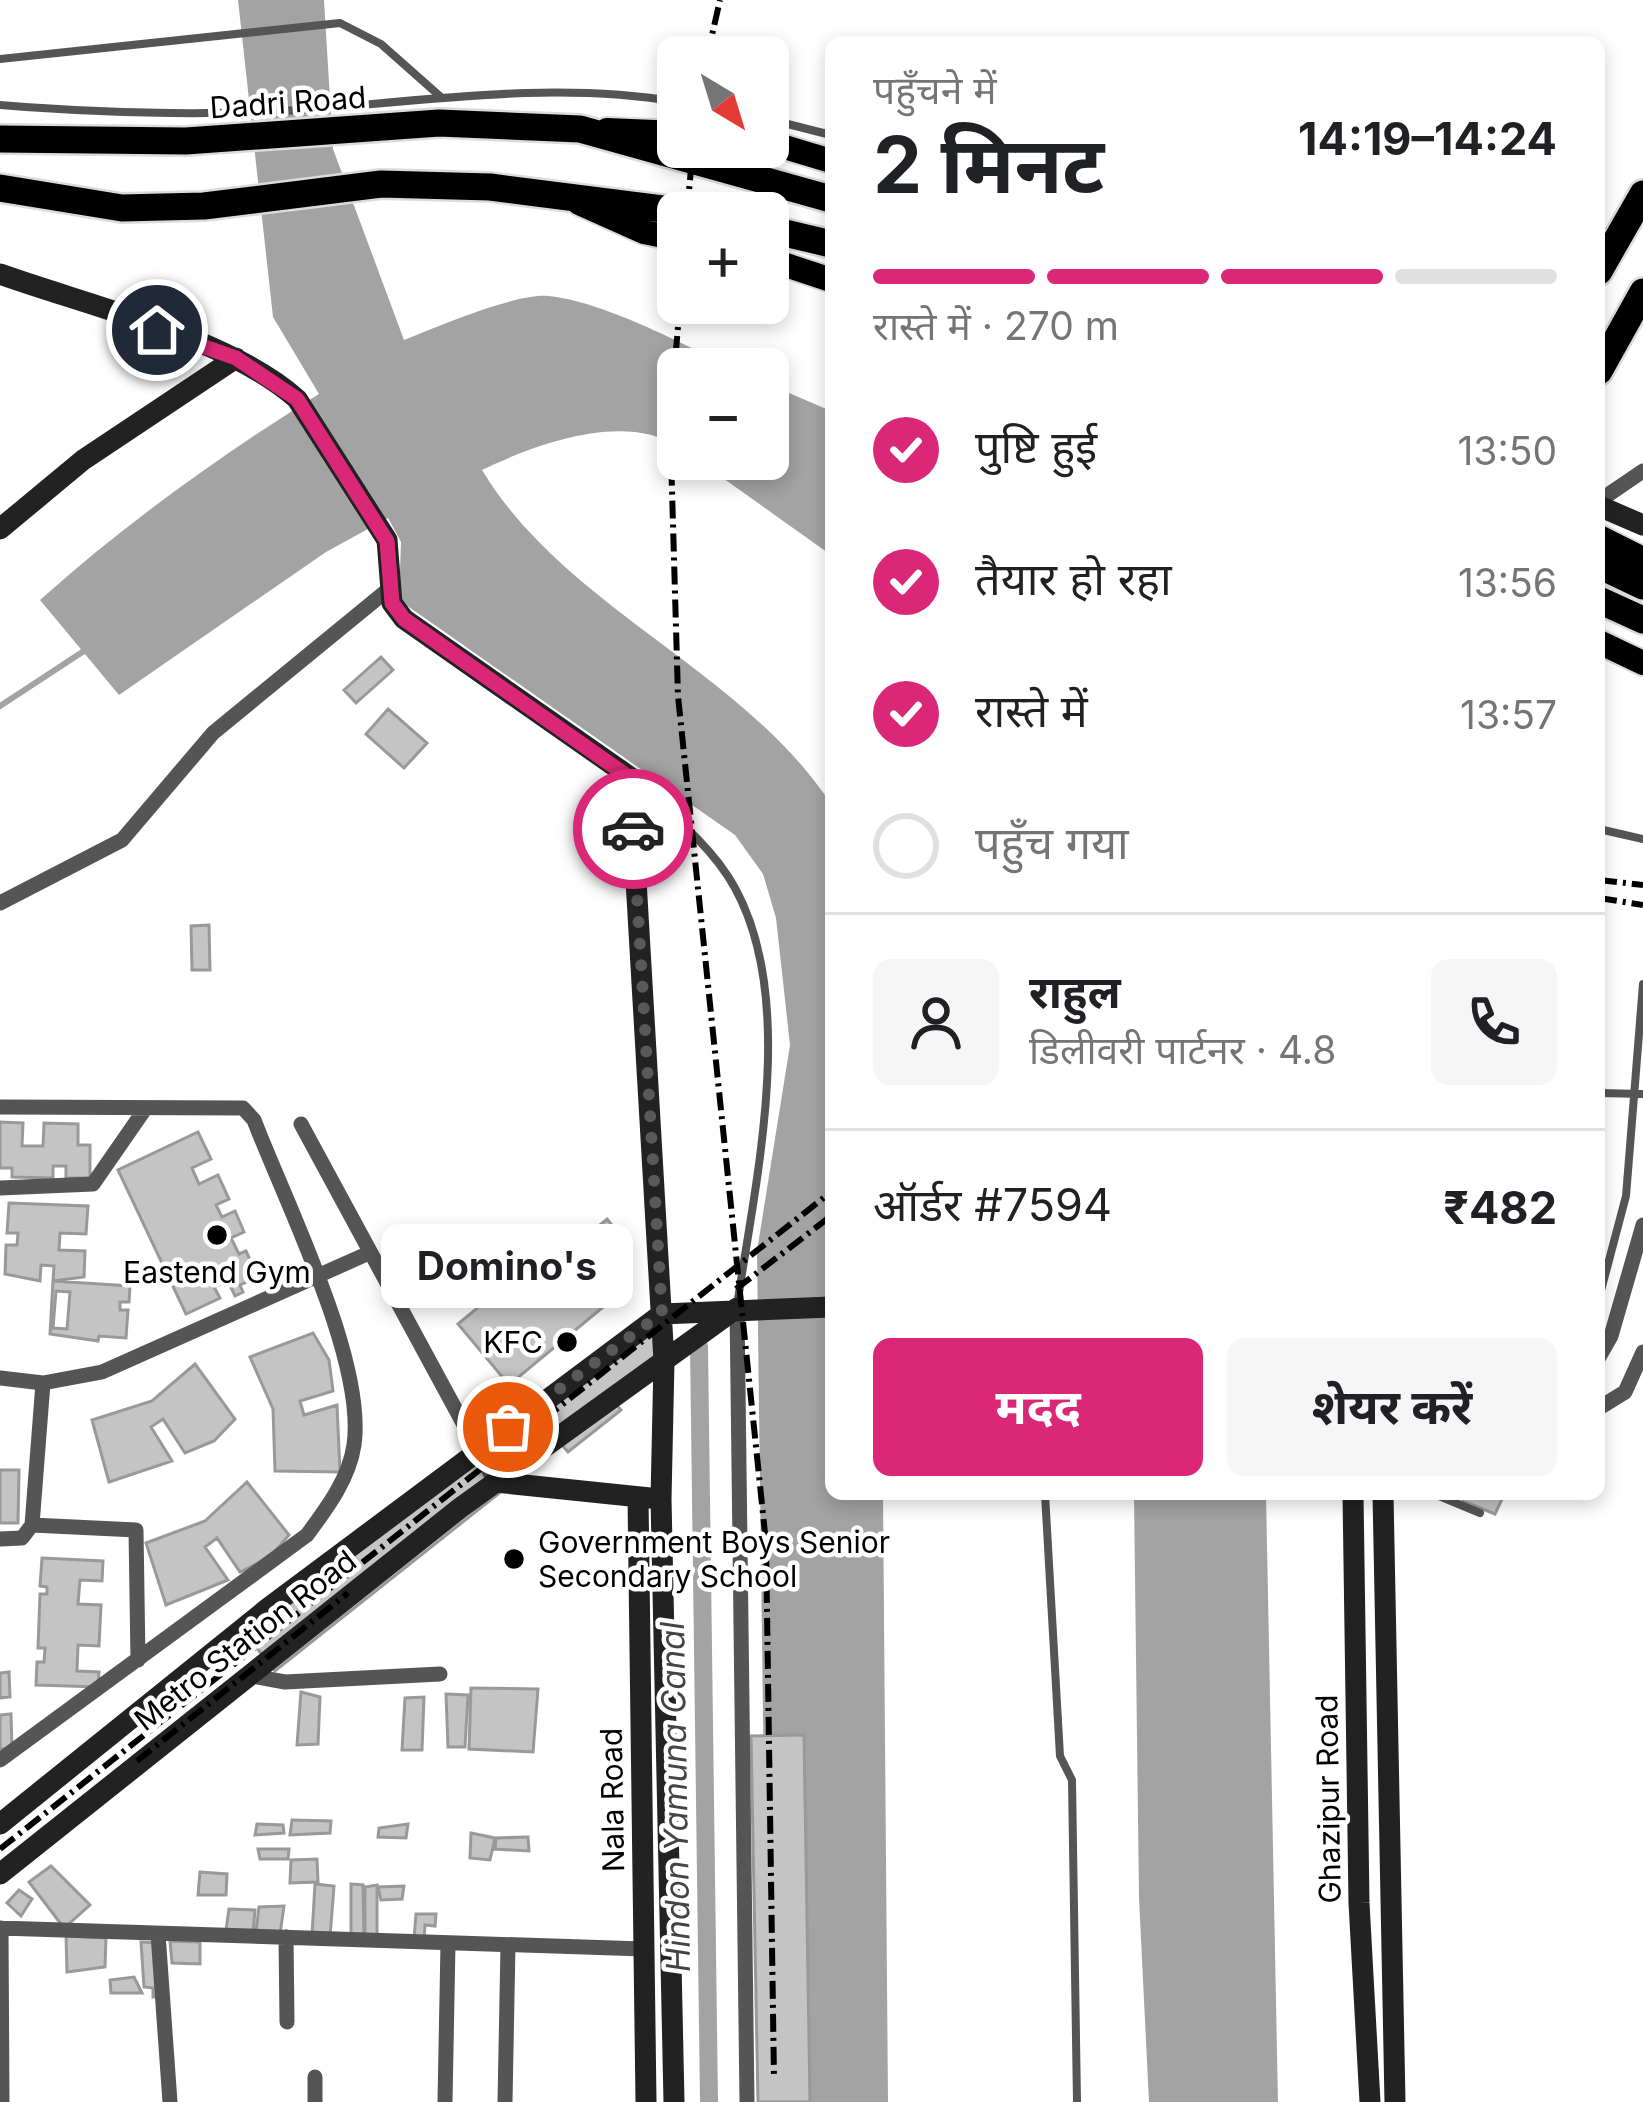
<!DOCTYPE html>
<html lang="hi">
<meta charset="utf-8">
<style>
body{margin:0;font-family:Inter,"Noto Sans Devanagari",sans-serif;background:#f6f6f6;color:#202124;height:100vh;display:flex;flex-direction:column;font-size:45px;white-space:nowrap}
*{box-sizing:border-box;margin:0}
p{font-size:39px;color:#757577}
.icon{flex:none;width:66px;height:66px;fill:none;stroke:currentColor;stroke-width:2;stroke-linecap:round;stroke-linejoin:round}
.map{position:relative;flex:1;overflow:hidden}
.details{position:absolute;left:825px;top:36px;width:780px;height:1464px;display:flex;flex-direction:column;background:#fff;border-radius:18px;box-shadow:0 6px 18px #0003}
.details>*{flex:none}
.needle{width:78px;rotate:142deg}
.controls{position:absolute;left:657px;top:36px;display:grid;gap:24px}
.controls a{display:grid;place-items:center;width:132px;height:132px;border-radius:18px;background:#fff;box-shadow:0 6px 18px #0003;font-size:60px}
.pin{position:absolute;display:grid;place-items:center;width:102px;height:102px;color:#fff;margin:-51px;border:6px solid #fff;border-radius:50%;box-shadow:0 3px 12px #0007}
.courier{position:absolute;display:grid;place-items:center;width:120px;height:120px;margin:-60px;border:9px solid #db2777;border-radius:50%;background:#fff;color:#222;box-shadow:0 3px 15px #0007}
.bubble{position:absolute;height:84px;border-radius:18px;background:#fff;box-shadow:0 6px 18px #0003;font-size:39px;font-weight:700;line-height:84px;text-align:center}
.head em{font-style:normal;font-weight:700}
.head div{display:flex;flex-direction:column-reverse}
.head{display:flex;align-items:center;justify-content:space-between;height:204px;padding:0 48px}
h1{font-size:78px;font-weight:700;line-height:90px}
.bar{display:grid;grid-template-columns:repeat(4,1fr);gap:18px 12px;align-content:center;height:144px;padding:0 48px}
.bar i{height:15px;border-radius:9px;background:#e0e0e0}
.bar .selected{background:#db2777}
.bar p{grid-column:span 4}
.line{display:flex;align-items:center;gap:30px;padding:0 48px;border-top:3px solid #e0e0e0}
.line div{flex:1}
.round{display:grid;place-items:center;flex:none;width:126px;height:126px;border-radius:18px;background:#f6f6f6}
ol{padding:0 48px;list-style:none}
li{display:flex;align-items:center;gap:36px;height:132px}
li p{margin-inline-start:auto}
li .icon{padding:12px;border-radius:50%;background:#db2777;color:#fff;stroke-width:4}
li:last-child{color:#757577}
li i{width:66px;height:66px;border:6px solid #e0e0e0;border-radius:50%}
.button{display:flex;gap:24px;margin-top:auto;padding:24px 48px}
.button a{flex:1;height:138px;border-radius:18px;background:#db2777;color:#fff;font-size:48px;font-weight:700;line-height:138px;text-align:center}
.button a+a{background:#f6f6f6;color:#202124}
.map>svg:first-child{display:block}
.water{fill:#a3a3a3}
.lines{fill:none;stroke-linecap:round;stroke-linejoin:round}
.stream{stroke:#a3a3a3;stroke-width:6}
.canal{stroke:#a3a3a3;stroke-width:18}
.building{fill:#c4c4c4;stroke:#999;stroke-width:3;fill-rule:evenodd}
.primary-casing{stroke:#dbdbdb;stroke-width:28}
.highway-casing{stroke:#dbdbdb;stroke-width:32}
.lane{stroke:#555;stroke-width:8}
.street{stroke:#555;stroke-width:15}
.secondary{stroke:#222;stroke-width:21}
.primary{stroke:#000;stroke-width:24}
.highway{stroke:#000;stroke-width:27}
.rail{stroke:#000;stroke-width:6;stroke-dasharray:18 6 3 6;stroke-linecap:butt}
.done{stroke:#595959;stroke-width:12;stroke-dasharray:0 21.6}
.route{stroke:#db2777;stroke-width:15}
.poi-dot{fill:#000;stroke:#fff;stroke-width:4.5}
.labels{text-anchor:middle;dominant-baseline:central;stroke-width:9;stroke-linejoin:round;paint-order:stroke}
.street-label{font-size:30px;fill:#000;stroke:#fff}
.poi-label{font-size:30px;fill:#000;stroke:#fff}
.water-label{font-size:33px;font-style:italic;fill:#444;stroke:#fff}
</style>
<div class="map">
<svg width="1643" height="2102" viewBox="0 0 1643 2102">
<rect width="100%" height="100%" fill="#fff"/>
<path class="water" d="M 238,0 L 324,0 L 333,149 L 404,340 C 436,327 516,293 548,296 C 599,300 687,345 733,369 L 678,369 L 678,447 C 624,411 534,445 482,470 C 566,609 742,669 831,804 L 831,1494 L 883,1494 L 888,2102 L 768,2102 L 757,1251 L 790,1045 L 776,918 L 763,874 L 735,835 L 399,600 L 401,542 L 388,518 L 326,552 L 119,695 L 40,600 C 126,523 221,455 319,394 L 273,317 Z
M 768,384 L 831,411 L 831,555 L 696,459 L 768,459 Z
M 1134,1494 L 1266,1494 L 1278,2102 L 1149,2102 L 1139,1898 Z"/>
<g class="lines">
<path class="stream" d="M 0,706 L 87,649"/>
<path class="canal" d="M 699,1346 L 709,2102"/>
</g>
<path class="building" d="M 381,657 L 393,670 L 356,703 L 344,690 Z
M 388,709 L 427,743 L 404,768 L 366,734 Z
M 209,925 L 210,970 L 192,970 L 191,926 Z
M 0,1122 L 23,1123 L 22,1146 L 43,1146 L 44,1123 L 78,1124 L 78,1145 L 90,1145 L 90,1178 L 66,1178 L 66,1166 L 53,1166 L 53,1178 L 12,1177 L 12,1168 L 0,1168 Z
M 198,1132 L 211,1159 L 192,1168 L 199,1184 L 218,1175 L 229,1199 L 216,1205 L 222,1217 L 235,1211 L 244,1232 L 231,1238 L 239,1254 L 246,1251 L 258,1277 L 240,1285 L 243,1292 L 235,1296 L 228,1281 L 214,1287 L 220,1298 L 186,1314 L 118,1170 Z
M 9,1203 L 88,1206 L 86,1234 L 60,1233 L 59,1250 L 85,1251 L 84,1277 L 53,1281 L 54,1266 L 41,1265 L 40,1281 L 5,1274 L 6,1245 L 17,1245 L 18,1233 L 7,1233 Z
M 607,1219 L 631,1248 L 602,1271 L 608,1279 L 602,1284 L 614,1298 L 509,1385 L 458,1324 L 564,1236 L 573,1247 Z
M 53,1281 L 130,1286 L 129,1302 L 120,1302 L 120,1310 L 128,1310 L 126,1338 L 99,1336 L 98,1341 L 50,1334 ZM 56,1291 L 70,1292 L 67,1329 L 53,1328 Z
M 652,1317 L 679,1351 L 614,1402 L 621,1410 L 568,1452 L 561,1444 L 275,1671 L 248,1637 Z
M 313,1333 L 329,1360 L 333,1391 L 300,1401 L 304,1415 L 337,1405 L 340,1472 L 275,1471 L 273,1409 L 250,1357 Z
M 195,1364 L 235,1419 L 214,1441 L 185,1453 L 163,1419 L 151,1427 L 172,1461 L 109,1482 L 92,1420 L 152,1401 Z
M 0,1470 L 19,1470 L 18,1523 L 0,1523 Z
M 247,1482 L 289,1535 L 269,1558 L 240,1572 L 217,1538 L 205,1547 L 228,1580 L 166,1605 L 146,1543 L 205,1521 Z
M 1466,1494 L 1500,1494 L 1502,1499 L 1495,1514 L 1463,1501 Z
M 42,1558 L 103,1561 L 102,1581 L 80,1580 L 78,1604 L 101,1605 L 99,1646 L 78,1645 L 77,1671 L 99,1672 L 98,1687 L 36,1685 L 37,1662 L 44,1662 L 45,1648 L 38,1648 L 40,1594 L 47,1594 L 47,1587 L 40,1586 Z
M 9,1672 L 10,1697 L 0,1698 L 0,1673 Z
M 471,1688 L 538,1689 L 533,1752 L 469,1749 Z
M 301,1692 L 320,1697 L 318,1744 L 297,1745 Z
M 446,1694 L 468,1695 L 465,1747 L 448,1747 Z
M 424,1697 L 422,1750 L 402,1750 L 405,1698 Z
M 11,1714 L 12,1748 L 0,1749 L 0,1715 Z
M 804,1735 L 810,2102 L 758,2102 L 751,1736 Z
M 292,1820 L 331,1821 L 330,1833 L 290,1835 Z
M 257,1824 L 283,1825 L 284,1833 L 255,1835 Z
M 408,1824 L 406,1838 L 378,1837 L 379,1828 Z
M 471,1833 L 495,1838 L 490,1860 L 470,1858 Z
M 528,1837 L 529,1851 L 495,1849 L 496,1838 Z
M 258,1849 L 289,1849 L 288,1859 L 260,1859 Z
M 317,1859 L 318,1882 L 290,1883 L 291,1860 Z
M 51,1866 L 90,1905 L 64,1928 L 29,1882 Z
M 200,1872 L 227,1874 L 226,1895 L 198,1895 Z
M 315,1884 L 334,1886 L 330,1937 L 312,1935 Z
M 351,1884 L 363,1885 L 364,1939 L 351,1938 Z
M 377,1885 L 377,1939 L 365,1938 L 365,1887 Z
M 404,1886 L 402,1899 L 381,1900 L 378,1887 Z
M 19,1890 L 32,1899 L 21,1916 L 7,1903 Z
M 284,1906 L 280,1934 L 256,1932 L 259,1907 Z
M 229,1909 L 255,1910 L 253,1933 L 226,1930 Z
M 416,1914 L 436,1914 L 435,1926 L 425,1925 L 424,1941 L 414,1939 Z
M 66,1936 L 106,1938 L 105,1967 L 67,1972 Z
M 170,1941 L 200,1942 L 200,1964 L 172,1963 Z
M 141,1942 L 158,1943 L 161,1996 L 153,1997 L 153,1988 L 144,1987 Z
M 134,1977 L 142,1993 L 111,1993 L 110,1980 Z"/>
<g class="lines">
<g class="primary-casing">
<path id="primary" d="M 607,130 L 678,133
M 768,142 L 831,161
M 579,203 L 644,232 L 678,239
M 768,259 L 831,280
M 1599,537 L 1643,559
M 1599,642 L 1643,663"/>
</g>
<g class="highway-casing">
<path id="highway" d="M 0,139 L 186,141 L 439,123 L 580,129 L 831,199
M 0,188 L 122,208 L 204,206 L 381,184 L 490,187 L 694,213
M 768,229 L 831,244
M 1599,271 L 1643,194
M 1599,371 L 1643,292
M 1599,565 L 1643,586
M 1599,600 L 1643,620"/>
</g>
<path class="lane" d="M 0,59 L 340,23 L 381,44 L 442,98
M 0,105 C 113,114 227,117 340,107 C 452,97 566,83 678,102
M 768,119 L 831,135
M 633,781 C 669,813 711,844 735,888 C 798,1003 755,1182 737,1306
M 1599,829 L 1643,839
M 1599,1093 L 1643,1094
M 1599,1298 L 1626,1196 L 1643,984
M 1045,1494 L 1060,1756 L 1072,1780 L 1077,2102
M 1434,1494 L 1480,1513"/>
<path class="street" d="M 1599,501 L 1643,471
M 0,903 L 122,840 L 213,733 L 390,588
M 0,1107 L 243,1108 L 254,1120 C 286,1204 366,1361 354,1445 C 349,1479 327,1508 307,1535 L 0,1760
M 301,1124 L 495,1482
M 0,1188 L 93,1184 L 145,1109
M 737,1307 L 747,2102
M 1599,1357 L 1611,1336 L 1643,1225
M 0,1378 L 43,1383 L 102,1372 L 369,1253
M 1599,1408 L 1625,1392 L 1643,1352
M 32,1525 L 136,1530 L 138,1660
M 0,1539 L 22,1538 L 32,1525 L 43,1383
M 247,1675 L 285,1682 L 440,1674
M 0,1928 L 644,1949
M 1,1928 L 2,2102
M 158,1934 L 170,2102
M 286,1937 L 287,2022
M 315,2102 L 315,2077
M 445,2102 L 448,1943
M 505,2102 L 508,1945"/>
<path class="secondary" d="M 0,274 C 89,306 229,338 297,399 L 387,540 L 392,603 L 404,619 L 630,777 L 664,1361 L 661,1499 L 674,2102
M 1599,506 L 1643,525
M 0,529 L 83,460 L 236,358
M 495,1482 L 650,1498
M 1353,1494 L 1359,1903 L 1370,2102
M 1383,1494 L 1395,2102
M 638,1497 L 646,2102
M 0,1824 L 267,1609 L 662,1314 L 831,1307
M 0,1874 L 460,1508 L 737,1308"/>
<use href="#primary" class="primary"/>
<use href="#highway" class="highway"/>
<path class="rail" d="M 707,57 L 720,0
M 687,213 L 693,147
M 680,303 L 670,421 L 678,696 L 766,1543 L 774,2079
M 1599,880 L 1643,885
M 1599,898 L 1643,905
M 736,1289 L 831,1216
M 137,1761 L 348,1593
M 0,1849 L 831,1192"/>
</g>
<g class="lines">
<path class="done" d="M 508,1427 L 662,1313 L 633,829"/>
<path class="route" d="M 157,330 L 236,358 L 297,399 L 387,541 L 392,603 L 404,619 L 630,778 L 633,829"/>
</g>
<g class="poi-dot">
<circle cx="217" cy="1235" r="12"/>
<circle cx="567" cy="1342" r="12"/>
<circle cx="514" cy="1559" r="12"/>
</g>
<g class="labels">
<g class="street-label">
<text transform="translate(288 102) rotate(-4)">Dadri Road</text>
<text transform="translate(245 1640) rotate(-38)">Metro Station Road</text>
<text transform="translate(1328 1799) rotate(-91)">Ghazipur Road</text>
<text transform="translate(612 1800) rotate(-91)">Nala Road</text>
</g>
<g class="poi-label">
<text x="217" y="1272">Eastend Gym</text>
<text x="543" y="1342" text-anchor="end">KFC</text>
<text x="538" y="1542" text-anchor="start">Government Boys Senior<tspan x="538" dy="34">Secondary School</tspan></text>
</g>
<g class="water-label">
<text transform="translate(675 1797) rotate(-91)">Hindon Yamuna Canal</text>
</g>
</g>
</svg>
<div class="controls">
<a><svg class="needle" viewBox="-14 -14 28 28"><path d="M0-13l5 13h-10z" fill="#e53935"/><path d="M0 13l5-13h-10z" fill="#757577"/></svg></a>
<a>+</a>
<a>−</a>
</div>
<div class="pin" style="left:508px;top:1427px;background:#ea580c"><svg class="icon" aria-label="bag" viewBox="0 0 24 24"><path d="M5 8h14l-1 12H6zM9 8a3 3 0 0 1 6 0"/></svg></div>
<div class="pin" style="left:157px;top:330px;background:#1f2937"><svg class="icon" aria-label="home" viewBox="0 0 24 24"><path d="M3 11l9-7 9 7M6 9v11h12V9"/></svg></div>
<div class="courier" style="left:633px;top:829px"><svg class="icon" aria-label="car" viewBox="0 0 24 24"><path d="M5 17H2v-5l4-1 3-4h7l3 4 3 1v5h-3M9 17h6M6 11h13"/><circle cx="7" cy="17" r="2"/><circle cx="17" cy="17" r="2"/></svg></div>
<div class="bubble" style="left:381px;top:1224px;width:252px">Domino's</div>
<section class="details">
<div class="head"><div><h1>2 मिनट</h1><p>पहुँचने में</p></div><em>14:19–14:24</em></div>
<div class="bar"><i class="selected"></i><i class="selected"></i><i class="selected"></i><i></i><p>रास्ते में · 270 m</p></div>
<ol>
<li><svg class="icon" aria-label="check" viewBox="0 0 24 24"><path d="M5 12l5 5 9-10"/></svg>पुष्टि हुई<p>13:50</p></li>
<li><svg class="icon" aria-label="check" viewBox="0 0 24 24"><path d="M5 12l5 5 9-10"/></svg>तैयार हो रहा<p>13:56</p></li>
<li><svg class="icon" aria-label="check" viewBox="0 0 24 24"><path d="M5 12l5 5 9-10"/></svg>रास्ते में<p>13:57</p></li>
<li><i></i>पहुँच गया</li>
</ol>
<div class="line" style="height:216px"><a class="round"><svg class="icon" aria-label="person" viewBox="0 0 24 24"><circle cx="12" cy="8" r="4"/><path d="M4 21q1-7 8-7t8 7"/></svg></a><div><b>राहुल</b><p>डिलीवरी पार्टनर · 4.8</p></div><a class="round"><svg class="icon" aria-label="phone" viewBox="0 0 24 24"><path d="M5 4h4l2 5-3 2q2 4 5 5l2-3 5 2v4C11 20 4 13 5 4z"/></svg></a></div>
<div class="line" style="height:156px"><div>ऑर्डर #7594</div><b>₹482</b></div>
<div class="button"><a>मदद</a><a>शेयर करें</a></div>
</section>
</div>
